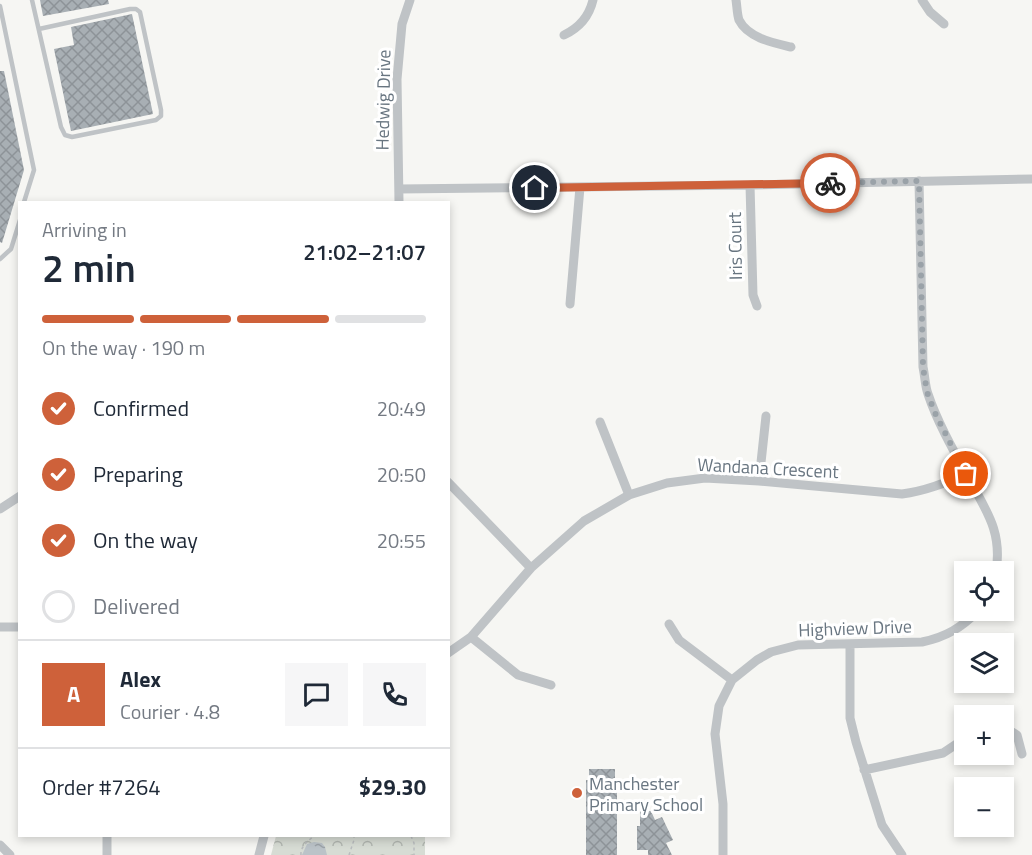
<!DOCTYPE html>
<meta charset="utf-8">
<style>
body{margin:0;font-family:"Titillium Web",sans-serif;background:#f6f6f7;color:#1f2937;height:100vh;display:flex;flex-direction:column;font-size:22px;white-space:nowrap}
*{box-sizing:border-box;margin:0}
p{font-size:20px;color:#747a83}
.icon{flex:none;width:33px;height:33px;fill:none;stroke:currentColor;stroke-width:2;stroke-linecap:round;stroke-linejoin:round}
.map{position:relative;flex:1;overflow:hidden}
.panel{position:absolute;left:18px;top:201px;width:432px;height:636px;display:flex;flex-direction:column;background:#fff;border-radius:0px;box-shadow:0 3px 9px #0003}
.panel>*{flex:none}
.buttons{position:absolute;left:954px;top:561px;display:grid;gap:12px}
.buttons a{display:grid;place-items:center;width:60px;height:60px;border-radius:0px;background:#fff;box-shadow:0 3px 9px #0003;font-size:30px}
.pin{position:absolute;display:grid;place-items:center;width:51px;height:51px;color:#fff;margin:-26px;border:3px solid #fff;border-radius:50%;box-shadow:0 2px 6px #0007}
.courier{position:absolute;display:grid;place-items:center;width:60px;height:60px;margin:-30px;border:4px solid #ce613a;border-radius:50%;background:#fff;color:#222;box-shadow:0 2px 8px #0007}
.overview em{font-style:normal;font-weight:600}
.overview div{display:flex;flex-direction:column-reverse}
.overview{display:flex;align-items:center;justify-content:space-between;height:102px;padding:0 24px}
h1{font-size:39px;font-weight:600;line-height:45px}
.bar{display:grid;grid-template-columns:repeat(4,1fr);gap:9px 6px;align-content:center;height:72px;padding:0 24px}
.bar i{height:8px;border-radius:4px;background:#e0e1e3}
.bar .on{background:#ce613a}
.bar p{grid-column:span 4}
.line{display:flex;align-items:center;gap:15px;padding:0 24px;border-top:2px solid #e0e1e3}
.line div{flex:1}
.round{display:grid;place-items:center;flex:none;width:63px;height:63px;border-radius:0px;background:#f6f6f7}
ol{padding:0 24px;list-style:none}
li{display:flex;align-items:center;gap:18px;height:66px}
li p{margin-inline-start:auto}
li .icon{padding:6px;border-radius:50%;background:#ce613a;color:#fff;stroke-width:4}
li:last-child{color:#747a83}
li i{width:33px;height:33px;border:3px solid #e0e1e3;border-radius:50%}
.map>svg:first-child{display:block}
.park{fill:url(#park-crowns)}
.water{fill:url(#water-ripples)}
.building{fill:url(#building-cross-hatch)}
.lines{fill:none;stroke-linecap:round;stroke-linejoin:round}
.path{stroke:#b9bcbe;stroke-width:1.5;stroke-dasharray:3 3;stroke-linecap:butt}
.service{stroke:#bfc3c6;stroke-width:4.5}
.minor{stroke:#bfc3c6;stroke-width:9}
.done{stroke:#9aa2a8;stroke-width:6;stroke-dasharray:0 10.8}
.route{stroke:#ce613a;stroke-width:8}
.poi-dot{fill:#ce613a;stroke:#fff;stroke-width:2}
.labels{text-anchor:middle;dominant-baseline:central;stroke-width:6;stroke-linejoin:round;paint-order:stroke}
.street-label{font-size:18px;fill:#687580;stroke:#fff}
.poi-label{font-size:18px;fill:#687580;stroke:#fff;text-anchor:start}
</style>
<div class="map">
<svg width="1032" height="855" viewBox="0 0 1032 855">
<defs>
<pattern id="park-crowns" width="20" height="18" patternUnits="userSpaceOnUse" patternTransform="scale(1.5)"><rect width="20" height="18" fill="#d7dcd4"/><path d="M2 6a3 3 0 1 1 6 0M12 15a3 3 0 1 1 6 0" fill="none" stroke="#b2b7b1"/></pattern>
<pattern id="water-ripples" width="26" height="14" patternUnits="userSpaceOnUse" patternTransform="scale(1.5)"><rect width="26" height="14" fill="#bbc3c8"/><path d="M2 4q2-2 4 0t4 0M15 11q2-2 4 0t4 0" fill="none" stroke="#9ca3a8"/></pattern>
<pattern id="building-cross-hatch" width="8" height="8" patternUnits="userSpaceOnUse" patternTransform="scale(1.5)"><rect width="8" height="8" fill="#a8afb4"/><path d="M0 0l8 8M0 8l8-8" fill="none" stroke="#8d9398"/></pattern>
</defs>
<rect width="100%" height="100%" fill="#f6f6f3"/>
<path class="park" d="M 276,836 L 425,836 L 425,855 L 271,855 Z"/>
<path class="water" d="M 314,842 L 322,843 L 325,847 L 327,855 L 302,855 L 307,844 Z"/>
<path class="building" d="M 40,0 L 108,0 L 109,4 L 43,16 Z
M 132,14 L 153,114 L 71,131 L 54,49 L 74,45 L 71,27 Z
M 0,71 L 4,71 L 24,170 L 2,243 L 0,242 Z
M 589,769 L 615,769 L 615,781 L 617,781 L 617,855 L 586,855 L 586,780 L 589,780 Z
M 647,807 L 649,811 L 651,811 L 655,820 L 662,817 L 673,840 L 666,843 L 672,855 L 648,855 L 648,850 L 637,850 L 637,826 L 640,826 L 640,811 Z"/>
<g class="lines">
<path class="path" d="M 411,836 L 414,843 L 414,855
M 301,855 C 300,847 308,841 314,836
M 349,855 L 354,840 L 354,836"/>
<path class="service" d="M 32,0 L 61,127 L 65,135 L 72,137 L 156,120 L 161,116 L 161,110 L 140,12 L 136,9 L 130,9 L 39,29
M 0,6 L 34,170 L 24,202
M 0,259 L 11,249 L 20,220"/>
<path class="minor" d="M 736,0 C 737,6 737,14 739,20 C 748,38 774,43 791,47
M 922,0 L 930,12 L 944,24
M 564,35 C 579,28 589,17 593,0
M 919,181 L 923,367 C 925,376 925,386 928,394 C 937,421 952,448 966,473 C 984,508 1003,529 996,572
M 750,185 L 753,295 L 757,306
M 399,189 L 750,185 L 1032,179
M 399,202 L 397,79 L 402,24 L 410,0
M 570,304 L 580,187
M 600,422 L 629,495
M 759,481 L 766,416
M 448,482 L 531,568
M 0,509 L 20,496
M 669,624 L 679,640 L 732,680
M 0,627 L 20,627
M 471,637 L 518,675 L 551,685
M 850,645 L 850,718 L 856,742 L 882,825 L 902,855
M 448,653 L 471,637 L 531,568 L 584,521 L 629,495 L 667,483 L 705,478 L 759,481 L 902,494 C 925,491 945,483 966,474
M 1004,727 L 1017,735 L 1022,754
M 864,770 L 943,753 L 964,739
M 107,836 L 107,855
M 0,845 L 10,855
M 259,855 L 264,836
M 723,855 L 723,804 L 715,734 L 719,706 L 732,680 L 757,660 L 771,652 L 798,645 L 922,642 C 946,637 961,628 979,610"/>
</g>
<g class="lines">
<path class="done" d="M 830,183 L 919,181 L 923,367 L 927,392 L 935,413 L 966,474"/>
<path class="route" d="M 535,188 L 830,183"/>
</g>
<circle class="poi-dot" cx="577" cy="793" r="6"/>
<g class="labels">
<g class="street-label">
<text transform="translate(383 100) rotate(-89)">Hedwig Drive</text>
<text transform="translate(735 246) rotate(-91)">Iris Court</text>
<text transform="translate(768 468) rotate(3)">Wandana Crescent</text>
<text transform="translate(855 628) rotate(-2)">Highview Drive</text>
</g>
<g class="poi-label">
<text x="589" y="783">Manchester<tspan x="589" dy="21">Primary School</tspan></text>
</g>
</g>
</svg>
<div class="buttons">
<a><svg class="icon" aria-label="locate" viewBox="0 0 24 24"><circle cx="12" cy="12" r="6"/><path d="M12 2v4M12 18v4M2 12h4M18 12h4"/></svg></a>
<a><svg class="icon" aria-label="layers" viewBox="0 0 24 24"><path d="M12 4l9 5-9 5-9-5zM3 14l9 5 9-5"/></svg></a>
<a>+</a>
<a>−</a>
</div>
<div class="pin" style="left:966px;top:474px;background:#ea580c"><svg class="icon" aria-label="bag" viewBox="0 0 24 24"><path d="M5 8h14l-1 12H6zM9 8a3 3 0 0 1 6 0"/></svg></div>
<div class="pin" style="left:535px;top:188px;background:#1f2937"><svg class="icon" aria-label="home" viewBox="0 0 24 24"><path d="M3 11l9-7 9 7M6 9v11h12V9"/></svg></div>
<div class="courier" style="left:830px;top:183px"><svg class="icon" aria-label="bike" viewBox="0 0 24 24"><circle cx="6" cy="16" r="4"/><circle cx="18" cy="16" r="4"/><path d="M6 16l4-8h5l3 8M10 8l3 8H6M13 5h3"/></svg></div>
<section class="panel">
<div class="overview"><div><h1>2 min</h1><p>Arriving in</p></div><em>21:02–21:07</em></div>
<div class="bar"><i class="on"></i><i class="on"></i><i class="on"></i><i></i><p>On the way · 190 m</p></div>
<ol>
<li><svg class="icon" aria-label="check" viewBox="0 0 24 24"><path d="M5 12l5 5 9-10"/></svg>Confirmed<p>20:49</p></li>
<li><svg class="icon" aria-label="check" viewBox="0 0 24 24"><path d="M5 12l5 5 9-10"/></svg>Preparing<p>20:50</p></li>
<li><svg class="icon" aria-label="check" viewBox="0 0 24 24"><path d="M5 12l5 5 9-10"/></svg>On the way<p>20:55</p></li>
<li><i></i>Delivered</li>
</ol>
<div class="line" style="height:108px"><b class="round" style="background:#ce613a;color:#fff">A</b><div><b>Alex</b><p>Courier · 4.8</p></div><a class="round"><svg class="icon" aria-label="chat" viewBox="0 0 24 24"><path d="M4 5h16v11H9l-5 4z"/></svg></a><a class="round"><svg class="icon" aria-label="phone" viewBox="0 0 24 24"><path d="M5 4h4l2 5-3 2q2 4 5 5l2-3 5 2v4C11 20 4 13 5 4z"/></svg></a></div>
<div class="line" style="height:78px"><div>Order #7264</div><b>$29.30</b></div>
</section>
</div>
